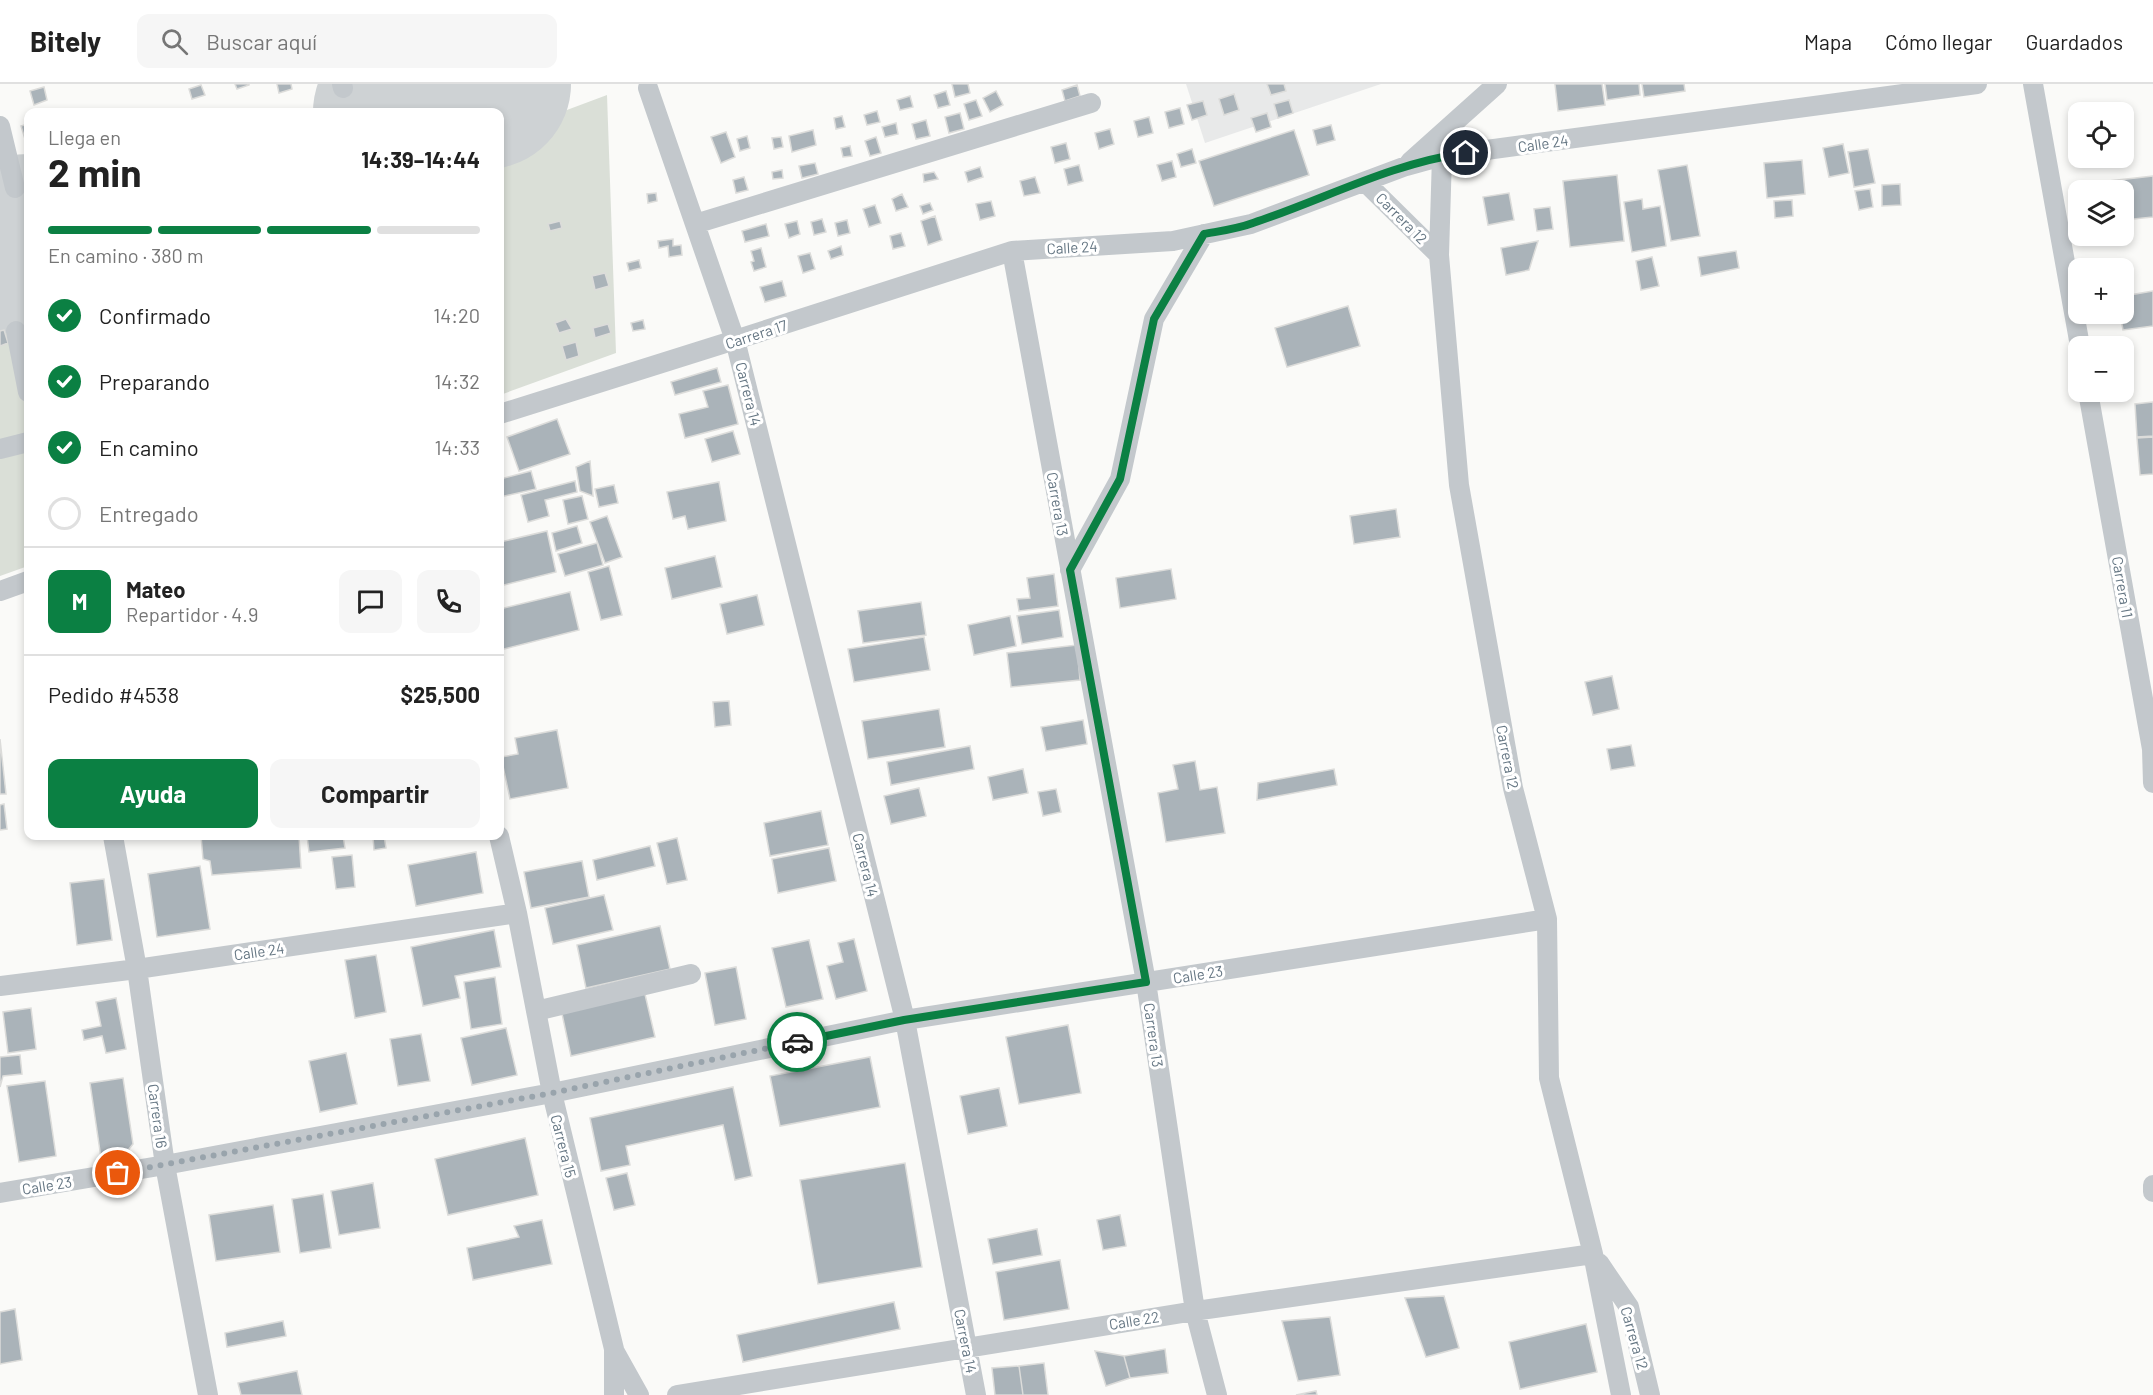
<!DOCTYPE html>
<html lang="es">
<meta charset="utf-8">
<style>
body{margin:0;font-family:Barlow,sans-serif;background:#f6f6f6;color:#222;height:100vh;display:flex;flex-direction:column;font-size:22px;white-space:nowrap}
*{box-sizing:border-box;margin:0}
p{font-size:20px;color:#767676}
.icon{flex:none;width:33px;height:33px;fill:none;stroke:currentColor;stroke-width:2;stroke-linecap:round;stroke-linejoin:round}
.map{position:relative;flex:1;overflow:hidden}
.panel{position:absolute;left:24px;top:24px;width:480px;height:732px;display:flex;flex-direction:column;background:#fff;border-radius:12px;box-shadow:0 3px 9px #0003}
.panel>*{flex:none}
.buttons{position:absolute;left:2068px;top:18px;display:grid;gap:12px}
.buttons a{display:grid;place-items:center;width:66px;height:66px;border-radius:12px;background:#fff;box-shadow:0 3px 9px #0003;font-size:30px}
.pin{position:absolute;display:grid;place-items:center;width:51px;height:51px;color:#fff;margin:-26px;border:3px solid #fff;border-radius:50%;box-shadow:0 2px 6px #0007}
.courier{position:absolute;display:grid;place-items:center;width:60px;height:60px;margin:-30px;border:4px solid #0b8043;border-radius:50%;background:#fff;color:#222;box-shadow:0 2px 8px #0007}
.overview em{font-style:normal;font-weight:700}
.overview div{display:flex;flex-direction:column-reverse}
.overview{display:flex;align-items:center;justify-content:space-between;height:102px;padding:0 24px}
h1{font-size:39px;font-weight:700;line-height:45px}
.bar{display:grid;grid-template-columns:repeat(4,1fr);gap:9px 6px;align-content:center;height:72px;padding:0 24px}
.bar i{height:8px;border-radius:4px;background:#e0e0e0}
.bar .on{background:#0b8043}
.bar p{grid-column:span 4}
.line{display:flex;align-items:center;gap:15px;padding:0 24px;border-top:2px solid #e0e0e0}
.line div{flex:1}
.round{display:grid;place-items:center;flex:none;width:63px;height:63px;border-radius:12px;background:#f6f6f6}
ol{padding:0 24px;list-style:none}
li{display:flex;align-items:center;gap:18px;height:66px}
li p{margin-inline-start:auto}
li .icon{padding:6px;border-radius:50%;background:#0b8043;color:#fff;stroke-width:4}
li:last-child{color:#767676}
li i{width:33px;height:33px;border:3px solid #e0e0e0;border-radius:50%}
.action{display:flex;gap:12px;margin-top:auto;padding:12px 24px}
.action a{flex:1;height:69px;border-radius:12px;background:#0b8043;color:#fff;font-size:24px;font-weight:700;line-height:69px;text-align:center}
.action a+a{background:#f6f6f6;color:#222}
header{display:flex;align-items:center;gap:36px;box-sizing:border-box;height:84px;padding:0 30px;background:#fff;border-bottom:2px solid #e0e0e0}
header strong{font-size:28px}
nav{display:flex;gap:33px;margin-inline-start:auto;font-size:21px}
.search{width:420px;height:54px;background:#f6f6f6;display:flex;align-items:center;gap:15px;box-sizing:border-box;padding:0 21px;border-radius:12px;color:#767676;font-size:22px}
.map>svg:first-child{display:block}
.built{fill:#e8e9e9}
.green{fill:#dadfd7}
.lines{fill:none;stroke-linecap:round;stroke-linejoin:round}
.runway{stroke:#ced2d4;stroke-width:170}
.building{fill:#aab3b9;stroke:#dcdcda;stroke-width:1.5}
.street{stroke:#c3c8cc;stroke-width:20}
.done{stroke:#99a4ac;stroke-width:6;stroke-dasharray:0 10.8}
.route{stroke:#0b8043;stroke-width:8}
.labels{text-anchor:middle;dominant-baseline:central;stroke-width:6;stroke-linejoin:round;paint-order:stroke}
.street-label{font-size:15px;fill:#657683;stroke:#fff}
</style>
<header>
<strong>Bitely</strong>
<div class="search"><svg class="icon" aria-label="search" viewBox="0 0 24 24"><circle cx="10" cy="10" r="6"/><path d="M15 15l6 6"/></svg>Buscar aquí</div>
<nav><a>Mapa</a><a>Cómo llegar</a><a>Guardados</a></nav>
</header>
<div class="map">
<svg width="2153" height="1311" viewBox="0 0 2153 1311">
<rect width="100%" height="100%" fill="#fafaf8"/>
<path class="built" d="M 1186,0 L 1381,0 L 1205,59 Z"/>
<path class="green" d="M 607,11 L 616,269 L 500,311 L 500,51 Z
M 28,228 L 28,482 L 0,492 L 0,239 Z"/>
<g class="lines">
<path class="runway" d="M 398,28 L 486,0
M 0,164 L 28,155"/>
</g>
<path class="building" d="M 235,0 L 249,0 L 249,1 L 237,5 Z
M 277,0 L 291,0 L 292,5 L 279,9 Z
M 952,0 L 968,0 L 970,9 L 955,13 Z
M 1267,0 L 1284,0 L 1286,7 L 1271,11 Z
M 1555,0 L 1602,0 L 1605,21 L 1558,27 Z
M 1605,0 L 1639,0 L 1640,11 L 1607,16 Z
M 1642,0 L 1684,0 L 1685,7 L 1644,13 Z
M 201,1 L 205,11 L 192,15 L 189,5 Z
M 1077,1 L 1080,12 L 1065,17 L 1062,6 Z
M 44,3 L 47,16 L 34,21 L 30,7 Z
M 946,7 L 950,21 L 938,24 L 934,11 Z
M 996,7 L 1003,21 L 990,28 L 983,14 Z
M 1234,10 L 1239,26 L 1224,31 L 1219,15 Z
M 910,12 L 913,23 L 900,26 L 897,16 Z
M 976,16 L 982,32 L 969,36 L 964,20 Z
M 1289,16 L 1293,29 L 1278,34 L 1274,20 Z
M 1203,17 L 1207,31 L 1192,36 L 1187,21 Z
M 1180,24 L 1184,40 L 1169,44 L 1165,28 Z
M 877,27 L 880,38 L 867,41 L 864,31 Z
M 960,29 L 964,45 L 949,49 L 945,33 Z
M 1267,29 L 1271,43 L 1256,48 L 1251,34 Z
M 842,32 L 845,43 L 836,45 L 834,34 Z
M 1149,33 L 1153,49 L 1138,53 L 1134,37 Z
M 926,36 L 930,52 L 916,55 L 912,40 Z
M 896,39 L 898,50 L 885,53 L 882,43 Z
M 28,40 L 28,55 L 25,55 L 21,42 Z
M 1331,41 L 1335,56 L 1317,61 L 1313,46 Z
M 1110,45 L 1114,60 L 1099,65 L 1095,49 Z
M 813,46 L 816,61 L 792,68 L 789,52 Z
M 1294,46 L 1309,91 L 1214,122 L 1199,77 Z
M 726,48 L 735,73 L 721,79 L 711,53 Z
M 747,52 L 750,64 L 740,67 L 737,55 Z
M 781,53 L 783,63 L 774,65 L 772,54 Z
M 876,53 L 881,69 L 870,72 L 865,57 Z
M 1066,59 L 1070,75 L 1055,79 L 1051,63 Z
M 1843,60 L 1849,89 L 1829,93 L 1823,64 Z
M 850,62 L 852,72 L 843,73 L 841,64 Z
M 1192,65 L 1196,79 L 1181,83 L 1177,70 Z
M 1868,65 L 1875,99 L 1854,103 L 1848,68 Z
M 1802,76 L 1805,110 L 1767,114 L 1764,79 Z
M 1172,77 L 1176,93 L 1162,97 L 1157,81 Z
M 815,79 L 818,90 L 802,94 L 799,82 Z
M 1079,81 L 1083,97 L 1068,101 L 1064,85 Z
M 1687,81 L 1700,152 L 1671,157 L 1658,86 Z
M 980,83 L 983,93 L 968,98 L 965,88 Z
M 782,86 L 783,94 L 773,95 L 772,88 Z
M 934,88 L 938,95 L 924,98 L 923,90 Z
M 1617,91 L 1624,157 L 1570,163 L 1563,97 Z
M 2153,92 L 2153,133 L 2124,136 L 2124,106 L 2110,106 L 2109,97 Z
M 744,93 L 748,106 L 736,109 L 733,96 Z
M 1035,93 L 1040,109 L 1024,112 L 1020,97 Z
M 1900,100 L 1901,121 L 1882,122 L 1882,101 Z
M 1870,105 L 1873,123 L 1859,126 L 1855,107 Z
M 656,109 L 657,117 L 648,119 L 647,110 Z
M 1509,109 L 1514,136 L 1488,141 L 1483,113 Z
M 902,110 L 908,123 L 896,127 L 892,115 Z
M 1642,115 L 1643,125 L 1660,122 L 1666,162 L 1632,168 L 1624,118 Z
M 1792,116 L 1793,132 L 1775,134 L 1774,117 Z
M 991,117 L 995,132 L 980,136 L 976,120 Z
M 930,119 L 933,126 L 923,130 L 920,122 Z
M 875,121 L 881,139 L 869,143 L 863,125 Z
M 1550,123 L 1553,145 L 1537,147 L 1534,125 Z
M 935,132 L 942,156 L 928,161 L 921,137 Z
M 822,135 L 826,148 L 814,151 L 811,138 Z
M 847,136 L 850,149 L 838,152 L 835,139 Z
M 560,137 L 562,144 L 550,147 L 548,140 Z
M 797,137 L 800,150 L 789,154 L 785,140 Z
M 766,140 L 769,152 L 745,158 L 742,147 Z
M 901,149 L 905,162 L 893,165 L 890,152 Z
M 673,155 L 673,162 L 681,161 L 682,171 L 669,173 L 668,162 L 659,164 L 658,157 Z
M 1538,157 L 1529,186 L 1506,191 L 1501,164 Z
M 841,162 L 843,171 L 831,175 L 828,167 Z
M 761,164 L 766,183 L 754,187 L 751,178 L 754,177 L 751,167 Z
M 1736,167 L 1739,184 L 1701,192 L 1698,173 Z
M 810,169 L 815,185 L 803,189 L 798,172 Z
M 1652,173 L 1659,202 L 1641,206 L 1636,177 Z
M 639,176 L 641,184 L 629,187 L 627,179 Z
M 605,189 L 609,202 L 595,206 L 592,192 Z
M 782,197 L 786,212 L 765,218 L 760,203 Z
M 2153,207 L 2153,242 L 2123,246 L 2120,230 L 2124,230 L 2124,212 Z
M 1348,222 L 1360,262 L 1287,283 L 1275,244 Z
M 566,235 L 572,245 L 559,249 L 555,239 Z
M 643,236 L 645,245 L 633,247 L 631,239 Z
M 608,240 L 611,249 L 595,254 L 593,244 Z
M 4,246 L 8,259 L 0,262 L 0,247 Z
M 576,258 L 579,272 L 566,276 L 562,262 Z
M 500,280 L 504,293 L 500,295 Z
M 717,284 L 721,298 L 675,311 L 671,298 Z
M 728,301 L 738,340 L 685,354 L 679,330 L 708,323 L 703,307 Z
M 2153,318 L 2153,352 L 2137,353 L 2135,320 Z
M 557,335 L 570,370 L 519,387 L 507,353 Z
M 733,347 L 740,370 L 712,378 L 705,355 Z
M 2153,353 L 2153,390 L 2140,391 L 2137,354 Z
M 590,377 L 593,412 L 580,407 L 576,383 Z
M 531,387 L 536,405 L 500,413 L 500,395 Z
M 575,397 L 577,408 L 545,416 L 549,432 L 528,438 L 521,411 Z
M 719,398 L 726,437 L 688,445 L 685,432 L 673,435 L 667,408 Z
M 614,401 L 618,419 L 599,423 L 595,405 Z
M 582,412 L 588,435 L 568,440 L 563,416 Z
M 1396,425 L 1400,453 L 1354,460 L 1350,432 Z
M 607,432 L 622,473 L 605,479 L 590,438 Z
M 577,442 L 582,459 L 556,467 L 552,449 Z
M 547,447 L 556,488 L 500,502 L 500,458 Z
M 597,459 L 603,481 L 565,492 L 558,470 Z
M 715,472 L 722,503 L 672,515 L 665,484 Z
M 609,482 L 622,531 L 601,536 L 588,488 Z
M 1171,485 L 1176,515 L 1120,524 L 1116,494 Z
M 1054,490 L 1058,522 L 1019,527 L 1017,515 L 1030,514 L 1027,494 Z
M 570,508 L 579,546 L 500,566 L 500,525 Z
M 757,511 L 764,541 L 727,550 L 720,520 Z
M 921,518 L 926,551 L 863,559 L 858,527 Z
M 1059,526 L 1063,553 L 1022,560 L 1017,532 Z
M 1010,532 L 1016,562 L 974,571 L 968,541 Z
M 924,553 L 930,586 L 854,598 L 848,565 Z
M 1077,561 L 1080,596 L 1011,603 L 1007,569 Z
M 1612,592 L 1619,625 L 1593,631 L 1585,598 Z
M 729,617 L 731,641 L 715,643 L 713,618 Z
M 939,625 L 945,663 L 868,675 L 862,637 Z
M 1083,636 L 1087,660 L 1046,667 L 1041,643 Z
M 557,646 L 568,704 L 510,715 L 501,673 L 518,670 L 515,654 Z
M 0,655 L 6,710 L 0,710 Z
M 1631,661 L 1635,682 L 1611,686 L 1607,665 Z
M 970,662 L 974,685 L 891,701 L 887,678 Z
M 1195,677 L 1200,706 L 1217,703 L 1225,749 L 1166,758 L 1158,709 L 1178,705 L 1173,681 Z
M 1023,685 L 1028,709 L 993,716 L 988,693 Z
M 1334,685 L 1337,701 L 1257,716 L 1258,699 Z
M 919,704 L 926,732 L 891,740 L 884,712 Z
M 1056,705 L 1061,728 L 1043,732 L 1038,708 Z
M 4,720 L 7,745 L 0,746 L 0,721 Z
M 821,727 L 828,761 L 770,772 L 764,739 Z
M 201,752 L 299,752 L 301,784 L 212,791 L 210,777 L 203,775 Z
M 307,752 L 343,752 L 345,764 L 309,768 Z
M 384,752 L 386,764 L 374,766 L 373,753 Z
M 677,754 L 687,796 L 667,800 L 657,759 Z
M 650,762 L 655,782 L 597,796 L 593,776 Z
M 829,764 L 836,797 L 778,809 L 772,775 Z
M 476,768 L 483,809 L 416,822 L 408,781 Z
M 352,771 L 355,803 L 336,805 L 332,773 Z
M 582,777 L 589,813 L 531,824 L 524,788 Z
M 200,782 L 210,845 L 157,853 L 148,790 Z
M 104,795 L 112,856 L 77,861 L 70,799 Z
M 604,811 L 613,846 L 553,860 L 545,824 Z
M 660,842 L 670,885 L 586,904 L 577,861 Z
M 494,846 L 501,883 L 455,892 L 460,914 L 423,922 L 411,863 Z
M 854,855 L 867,907 L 836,915 L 827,882 L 843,878 L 838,859 Z
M 809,856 L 823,915 L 786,923 L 772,864 Z
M 376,871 L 386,928 L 355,934 L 345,876 Z
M 736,883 L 746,935 L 715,941 L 705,889 Z
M 495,893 L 502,940 L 471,945 L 464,898 Z
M 644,906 L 655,953 L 571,972 L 561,925 Z
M 116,914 L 126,965 L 106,969 L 102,952 L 84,956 L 82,946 L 101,942 L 96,918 Z
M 31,924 L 36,965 L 8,969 L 3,928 Z
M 1068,941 L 1081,1009 L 1019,1020 L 1006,953 Z
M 506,944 L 517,991 L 472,1001 L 461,954 Z
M 421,950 L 430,997 L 398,1002 L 390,955 Z
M 346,969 L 357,1020 L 320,1028 L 309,977 Z
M 20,971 L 22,990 L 3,992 L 0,1003 L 0,973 Z
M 870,973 L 880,1023 L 780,1042 L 770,992 Z
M 123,994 L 133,1060 L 125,1070 L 101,1074 L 90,999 Z
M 45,997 L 56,1072 L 19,1078 L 7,1002 Z
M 733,1003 L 752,1092 L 735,1096 L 723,1041 L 626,1062 L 630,1081 L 601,1087 L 590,1034 Z
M 999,1004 L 1007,1042 L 968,1050 L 960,1012 Z
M 525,1054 L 538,1111 L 448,1131 L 435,1075 Z
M 905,1079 L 922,1183 L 818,1200 L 800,1096 Z
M 627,1089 L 635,1121 L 614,1126 L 606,1094 Z
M 373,1099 L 380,1144 L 339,1151 L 331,1107 Z
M 323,1110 L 331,1164 L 300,1169 L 292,1115 Z
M 273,1121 L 280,1168 L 216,1177 L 209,1131 Z
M 1120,1131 L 1126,1162 L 1103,1166 L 1097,1136 Z
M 542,1136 L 552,1180 L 473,1196 L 467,1164 L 519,1153 L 514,1142 Z
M 1037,1145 L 1042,1171 L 993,1180 L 988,1155 Z
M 1060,1176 L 1069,1225 L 1004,1236 L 996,1188 Z
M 1444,1212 L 1459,1264 L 1426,1273 L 1405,1214 Z
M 894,1218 L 900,1245 L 743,1278 L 737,1251 Z
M 15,1225 L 22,1276 L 0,1280 L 0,1228 Z
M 1330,1233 L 1340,1291 L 1298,1297 L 1282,1237 Z
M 283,1237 L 286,1252 L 227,1263 L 225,1249 Z
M 1586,1240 L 1597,1288 L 1520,1305 L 1509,1258 Z
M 1165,1265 L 1168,1289 L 1130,1294 L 1124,1272 Z
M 1095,1267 L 1124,1272 L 1130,1294 L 1106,1302 Z
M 1044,1279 L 1048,1311 L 1023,1311 L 1019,1282 Z
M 1019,1282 L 1023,1311 L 995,1311 L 992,1284 Z
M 297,1287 L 302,1311 L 241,1311 L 238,1299 Z
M 1316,1307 L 1317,1311 L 1296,1311 Z"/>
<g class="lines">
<path class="street" d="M 342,0 L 343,4
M 2033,0 L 2080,262
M 648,4 L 735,256 L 905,936 L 976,1311
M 0,42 L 15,104
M 1442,72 L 1439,171 L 1459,401 L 1513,704 L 1547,835 L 1549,994 L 1593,1170 L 1621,1311
M 1410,78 L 1497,0
M 1365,98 L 1439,171
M 695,140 L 1091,19
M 1012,167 L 1146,898 L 1195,1227 L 1217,1311
M 16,247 L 28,308
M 2088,308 L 2152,665 L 2153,699
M 500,330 L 735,256 L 1012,167 L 1173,157 L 1251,140 L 1406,82 L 1442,72 L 1977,0
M 0,365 L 28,358
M 1070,486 L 1120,395 L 1154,235 L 1204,150
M 0,507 L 28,497
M 113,752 L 137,885 L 165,1081 L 208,1311
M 499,752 L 517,829 L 552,1009 L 614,1265 L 614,1311
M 0,902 L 137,885 L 517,829
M 536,927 L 691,890
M 2153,1101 L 2153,1108
M 0,1109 L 165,1081 L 552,1009 L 905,936 L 1547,835
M 1599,1179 L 1629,1223 L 1650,1311
M 615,1268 L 639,1311
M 677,1311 L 1195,1227 L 1593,1170"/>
</g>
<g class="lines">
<path class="done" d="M 118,1089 L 552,1009 L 797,958"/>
<path class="route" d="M 797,958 L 904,936 L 1146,898 L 1070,486 L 1120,395 L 1154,235 L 1204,150 C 1220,147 1237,145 1253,139 C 1323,116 1391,79 1466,69"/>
</g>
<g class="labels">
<g class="street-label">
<text transform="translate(1543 59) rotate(-8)">Calle 24</text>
<text transform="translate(1402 134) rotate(45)">Carrera 12</text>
<text transform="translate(1072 163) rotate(-3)">Calle 24</text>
<text transform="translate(756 250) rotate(-18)">Carrera 17</text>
<text transform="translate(749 310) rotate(76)">Carrera 14</text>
<text transform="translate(1058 420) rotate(80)">Carrera 13</text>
<text transform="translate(2123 503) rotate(80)">Carrera 11</text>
<text transform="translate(1508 673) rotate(79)">Carrera 12</text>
<text transform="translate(866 781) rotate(76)">Carrera 14</text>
<text transform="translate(259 867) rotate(-8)">Calle 24</text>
<text transform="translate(1198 890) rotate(-9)">Calle 23</text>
<text transform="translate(1154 951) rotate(82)">Carrera 13</text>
<text transform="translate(158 1032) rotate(82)">Carrera 16</text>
<text transform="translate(564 1062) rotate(76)">Carrera 15</text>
<text transform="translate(47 1101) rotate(-9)">Calle 23</text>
<text transform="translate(1134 1236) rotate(-9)">Calle 22</text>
<text transform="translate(1635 1254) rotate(74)">Carrera 12</text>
<text transform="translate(966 1257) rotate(79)">Carrera 14</text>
</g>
</g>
</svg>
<div class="buttons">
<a><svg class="icon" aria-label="locate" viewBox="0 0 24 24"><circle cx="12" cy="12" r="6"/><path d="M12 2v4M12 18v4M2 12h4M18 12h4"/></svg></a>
<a><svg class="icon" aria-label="layers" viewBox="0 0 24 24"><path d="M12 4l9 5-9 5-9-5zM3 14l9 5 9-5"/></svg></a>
<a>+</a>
<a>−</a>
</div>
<div class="pin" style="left:118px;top:1089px;background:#ea580c"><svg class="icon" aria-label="bag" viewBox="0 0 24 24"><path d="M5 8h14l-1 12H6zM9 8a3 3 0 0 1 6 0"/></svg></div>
<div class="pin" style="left:1466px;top:69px;background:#1f2937"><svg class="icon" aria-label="home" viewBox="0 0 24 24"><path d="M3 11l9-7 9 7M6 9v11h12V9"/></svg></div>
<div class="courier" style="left:797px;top:958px"><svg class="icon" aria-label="car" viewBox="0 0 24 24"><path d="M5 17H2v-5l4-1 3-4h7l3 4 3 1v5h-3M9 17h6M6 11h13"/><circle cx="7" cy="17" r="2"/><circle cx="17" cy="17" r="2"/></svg></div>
<section class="panel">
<div class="overview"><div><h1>2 min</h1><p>Llega en</p></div><em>14:39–14:44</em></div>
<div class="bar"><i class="on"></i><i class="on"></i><i class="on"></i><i></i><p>En camino · 380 m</p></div>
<ol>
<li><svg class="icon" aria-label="check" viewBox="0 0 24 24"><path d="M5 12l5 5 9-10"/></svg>Confirmado<p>14:20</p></li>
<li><svg class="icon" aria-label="check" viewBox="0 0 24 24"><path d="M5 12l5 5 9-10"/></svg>Preparando<p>14:32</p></li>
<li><svg class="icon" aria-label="check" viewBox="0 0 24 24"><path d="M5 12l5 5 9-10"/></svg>En camino<p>14:33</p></li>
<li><i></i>Entregado</li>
</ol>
<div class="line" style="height:108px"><b class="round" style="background:#0b8043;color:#fff">M</b><div><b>Mateo</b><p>Repartidor · 4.9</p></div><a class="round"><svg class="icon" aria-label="chat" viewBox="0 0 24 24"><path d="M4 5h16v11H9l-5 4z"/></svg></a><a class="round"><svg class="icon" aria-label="phone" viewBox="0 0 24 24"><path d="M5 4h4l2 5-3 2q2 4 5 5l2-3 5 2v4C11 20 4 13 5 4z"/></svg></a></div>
<div class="line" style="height:78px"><div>Pedido #4538</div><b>$25,500</b></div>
<div class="action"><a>Ayuda</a><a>Compartir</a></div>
</section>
</div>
